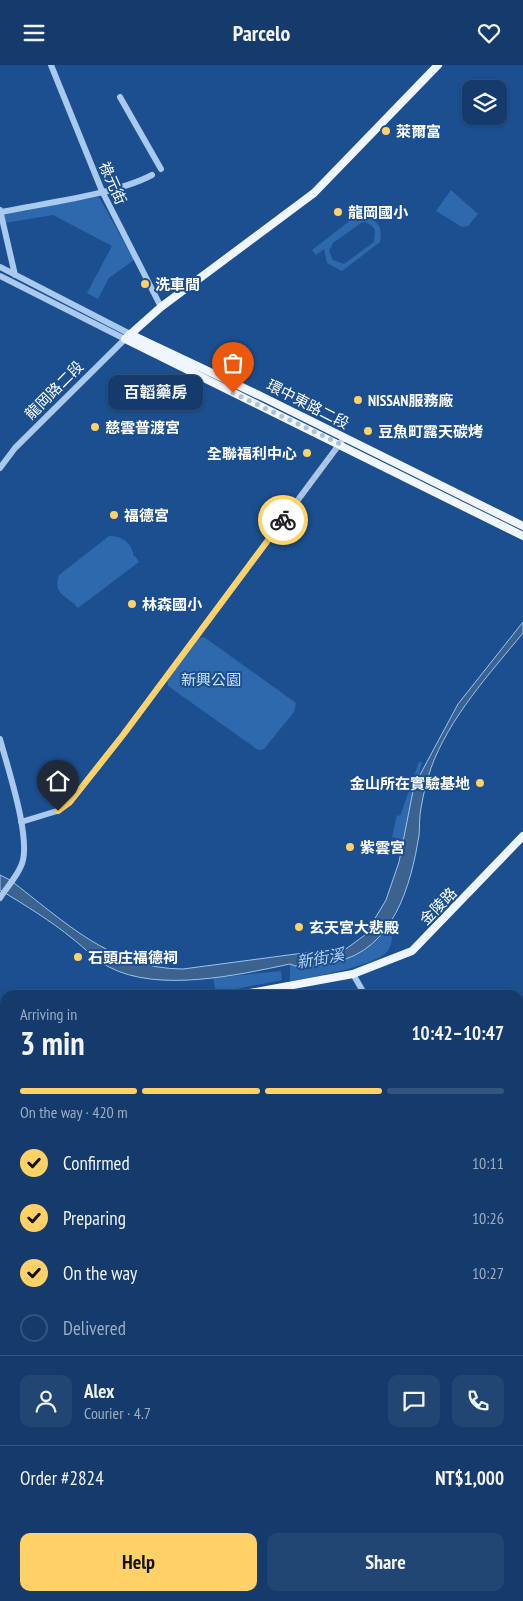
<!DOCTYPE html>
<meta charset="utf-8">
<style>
body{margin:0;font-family:"PT Sans Narrow","Noto Sans TC",sans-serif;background:#214673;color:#f1f3f6;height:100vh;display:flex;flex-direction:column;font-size:19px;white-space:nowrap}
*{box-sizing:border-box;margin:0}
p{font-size:16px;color:#9dadc1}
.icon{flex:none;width:28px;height:28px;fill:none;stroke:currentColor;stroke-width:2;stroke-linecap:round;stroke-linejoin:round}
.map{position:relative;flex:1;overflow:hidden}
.side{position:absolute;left:0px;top:925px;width:524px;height:611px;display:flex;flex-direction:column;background:#143b6b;border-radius:15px 15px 0 0;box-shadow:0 1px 4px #0004,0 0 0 1px #33557e}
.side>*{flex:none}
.tools{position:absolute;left:462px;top:15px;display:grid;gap:10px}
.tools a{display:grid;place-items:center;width:45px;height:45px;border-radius:10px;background:#143b6b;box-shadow:0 1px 4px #0004,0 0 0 1px #33557e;font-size:25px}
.pin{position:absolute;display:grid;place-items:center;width:42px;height:42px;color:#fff;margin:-51px -21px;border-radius:50% 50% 50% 0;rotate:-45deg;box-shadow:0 0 5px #0007}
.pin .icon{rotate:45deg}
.courier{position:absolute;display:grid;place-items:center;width:50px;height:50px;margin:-25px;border:4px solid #ffd166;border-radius:50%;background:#fff;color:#222;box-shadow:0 1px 6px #0007}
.bubble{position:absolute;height:35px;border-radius:10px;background:#143b6b;box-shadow:0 1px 4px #0004,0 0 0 1px #33557e;font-size:16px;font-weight:700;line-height:35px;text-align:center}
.headline em{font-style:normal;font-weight:700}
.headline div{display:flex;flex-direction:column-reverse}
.headline{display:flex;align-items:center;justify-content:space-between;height:85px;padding:0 20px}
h1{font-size:32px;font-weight:700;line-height:38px}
.bar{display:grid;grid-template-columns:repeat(4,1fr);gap:8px 5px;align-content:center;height:60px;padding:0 20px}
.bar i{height:6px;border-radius:4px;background:#33557e}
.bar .selected{background:#ffd166}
.bar p{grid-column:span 4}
.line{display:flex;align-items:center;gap:12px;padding:0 20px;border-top:1px solid #33557e}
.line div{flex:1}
.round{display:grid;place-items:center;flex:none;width:52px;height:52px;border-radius:10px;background:#214673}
ol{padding:0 20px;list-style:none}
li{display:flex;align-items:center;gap:15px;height:55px}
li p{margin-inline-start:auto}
li .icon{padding:5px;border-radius:50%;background:#ffd166;color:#111;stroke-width:4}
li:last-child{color:#9dadc1}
li i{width:28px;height:28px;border:2px solid #33557e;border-radius:50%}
.cta{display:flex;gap:10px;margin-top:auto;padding:10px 20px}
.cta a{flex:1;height:58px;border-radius:10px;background:#ffd166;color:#111;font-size:20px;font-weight:700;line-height:58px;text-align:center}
.cta a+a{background:#214673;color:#f1f3f6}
header{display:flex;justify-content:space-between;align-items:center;height:65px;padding:0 20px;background:#143b6b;font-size:22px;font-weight:700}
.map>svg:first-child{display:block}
.green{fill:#2e69ad;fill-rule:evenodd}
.water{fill:#3c6290;stroke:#9cc4f0}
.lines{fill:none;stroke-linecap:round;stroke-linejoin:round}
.minor{stroke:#a9c9ee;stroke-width:6}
.major{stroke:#f0f6ff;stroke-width:8}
.rail-casing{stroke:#fff;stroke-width:4}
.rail{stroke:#1b4f8f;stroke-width:2;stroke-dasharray:5.5;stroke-linecap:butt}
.done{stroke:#afc1d8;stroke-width:5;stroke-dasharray:0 9}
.route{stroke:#ffd166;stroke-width:6}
.poi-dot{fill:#ffd166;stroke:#1b4f8f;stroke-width:2}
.labels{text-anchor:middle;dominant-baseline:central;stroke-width:4;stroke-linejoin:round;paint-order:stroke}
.poi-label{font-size:15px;font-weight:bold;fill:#fff;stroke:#1b4f8f;text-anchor:start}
.street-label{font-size:15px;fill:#fff;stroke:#1b4f8f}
.park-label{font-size:15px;fill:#cfe3fa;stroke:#1b4f8f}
.water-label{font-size:16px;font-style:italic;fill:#b5d3f5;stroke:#1b4f8f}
</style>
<header><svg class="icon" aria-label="menu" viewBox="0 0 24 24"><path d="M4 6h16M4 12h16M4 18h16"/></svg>Parcelo<svg class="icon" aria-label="heart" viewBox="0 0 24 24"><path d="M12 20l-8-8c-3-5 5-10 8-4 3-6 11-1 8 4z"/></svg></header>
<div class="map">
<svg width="523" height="1536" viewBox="0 0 523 1536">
<rect width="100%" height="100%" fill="#1b4f8f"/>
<path class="green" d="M 451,125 L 478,149 L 468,161 L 462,162 L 436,146 Z
M 99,132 L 134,195 L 109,213 L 98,234 L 87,228 L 112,181 L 53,150 L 5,158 L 3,148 Z
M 369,141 L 373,146 L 366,152 C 380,156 382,163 380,177 L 342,206 L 327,198 L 324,184 L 316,190 L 312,185 ZM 365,157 L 371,160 L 375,165 L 374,177 L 344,199 L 333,195 L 329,186 L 333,178 L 361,158 Z
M 109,471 C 123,471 132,478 134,492 L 135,491 L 139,497 L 78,543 C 69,531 52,531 59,510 Z
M 204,572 L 296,638 L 294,647 L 264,684 L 258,685 L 168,621 L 167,615 L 199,573 Z
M 419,697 L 422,697 L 403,776 L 392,772 L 397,750 L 400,751 Z
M 386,857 L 393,865 C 392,871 392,879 389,884 C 382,900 309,913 290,916 L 290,899 L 334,895 Z
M 281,906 L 282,915 L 216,928 L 213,913 Z
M 5,1483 L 5,1531 L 102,1531 L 106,1536 L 0,1536 L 0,1485 Z"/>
<path class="water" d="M 523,557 L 523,568 C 490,608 449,653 431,703 C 427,715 423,730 421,743 C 419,752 420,761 419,770 C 411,821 393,885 335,897 C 321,900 302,905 290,899 C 238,910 158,928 109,902 C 95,895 86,884 73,874 C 51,856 25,840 0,825 L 0,810 L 10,815 C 63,855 111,904 183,904 L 311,887 L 336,888 L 343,886 L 365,870 L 386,835 L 399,797 L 414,721 L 458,639 Z"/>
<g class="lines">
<path class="minor" d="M 51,0 L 102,126 L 161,242
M 120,32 L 161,104
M 0,145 L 15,210
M 1,147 C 44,138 114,130 152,110
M 0,202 L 130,269
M 0,211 L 125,274 L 15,383 L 0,403
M 0,674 C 7,701 33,777 21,801 C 16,813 6,823 0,833
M 21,757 L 57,746 L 70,737 L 123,670 L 344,373
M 353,909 L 365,930
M 0,1042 L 5,1045
M 519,1139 L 523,1137
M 519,1205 L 523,1212
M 517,1531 L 523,1534
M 382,1536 L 393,1531"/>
<path class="major" d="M 438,0 L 314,128 L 161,242 L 125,274 L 523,471
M 130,269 L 265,333 L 523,461
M 239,930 L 353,909 L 412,886 L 523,771
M 0,1005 L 5,1002
M 519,1310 L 523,1309
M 0,1419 L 5,1421
M 0,1473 L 5,1470
M 121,1531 L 124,1536"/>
<g class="rail-casing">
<path id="rail" d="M 0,1257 L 5,1258
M 519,1328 L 523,1329"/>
</g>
<use href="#rail" class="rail"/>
</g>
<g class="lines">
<path class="done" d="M 233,328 L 340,379 L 283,455"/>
<path class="route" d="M 58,746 L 70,737 L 123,670 L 283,455"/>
</g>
<g class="poi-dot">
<circle cx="386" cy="66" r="5"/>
<circle cx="338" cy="147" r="5"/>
<circle cx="145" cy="219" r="5"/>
<circle cx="358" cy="335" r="5"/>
<circle cx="95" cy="362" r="5"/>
<circle cx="368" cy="366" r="5"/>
<circle cx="307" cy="388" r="5"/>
<circle cx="114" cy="450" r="5"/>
<circle cx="132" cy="539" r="5"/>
<circle cx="480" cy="718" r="5"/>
<circle cx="350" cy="782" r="5"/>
<circle cx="299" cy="862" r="5"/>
<circle cx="78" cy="892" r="5"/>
</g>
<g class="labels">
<g class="poi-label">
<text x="396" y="66">萊爾富</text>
<text x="348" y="147">龍岡國小</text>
<text x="155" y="219">洗車間</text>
<text x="368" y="335">NISSAN服務廠</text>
<text x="105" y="362">慈雲普渡宮</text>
<text x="378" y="366">豆魚町露天碳烤</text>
<text x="297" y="388" text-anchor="end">全聯福利中心</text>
<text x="124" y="450">福德宮</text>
<text x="142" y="539">林森國小</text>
<text x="470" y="718" text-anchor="end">金山所在實驗基地</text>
<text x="360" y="782">紫雲宮</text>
<text x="309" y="862">玄天宮大悲殿</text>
<text x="88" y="892">石頭庄福德祠</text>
</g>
<g class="street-label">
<text transform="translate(113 118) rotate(66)">祿元街</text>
<text transform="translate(54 325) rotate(-45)">龍岡路二段</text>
<text transform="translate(308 339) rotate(27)">環中東路二段</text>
<text transform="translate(438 841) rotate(-46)">金陵路</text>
</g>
<g class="park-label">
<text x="211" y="614">新興公園</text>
</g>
<g class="water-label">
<text transform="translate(320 893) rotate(-10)">新街溪</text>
</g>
</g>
</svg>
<div class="tools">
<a><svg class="icon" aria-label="layers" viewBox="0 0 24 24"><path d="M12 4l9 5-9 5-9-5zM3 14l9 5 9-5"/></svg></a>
</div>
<div class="pin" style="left:233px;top:328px;background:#ea580c"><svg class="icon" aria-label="bag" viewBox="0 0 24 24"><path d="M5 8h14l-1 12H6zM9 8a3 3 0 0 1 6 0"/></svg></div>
<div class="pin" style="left:58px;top:746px;background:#1f2937"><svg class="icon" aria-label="home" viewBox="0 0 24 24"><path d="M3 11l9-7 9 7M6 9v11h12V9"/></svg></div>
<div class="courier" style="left:283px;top:455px"><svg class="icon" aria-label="bike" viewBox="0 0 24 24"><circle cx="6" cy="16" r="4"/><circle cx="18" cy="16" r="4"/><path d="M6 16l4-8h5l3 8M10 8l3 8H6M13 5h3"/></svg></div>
<div class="bubble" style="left:108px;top:310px;width:95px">百韜藥房</div>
<section class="side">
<div class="headline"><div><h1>3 min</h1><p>Arriving in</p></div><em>10:42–10:47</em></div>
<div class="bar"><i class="selected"></i><i class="selected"></i><i class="selected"></i><i></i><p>On the way · 420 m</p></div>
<ol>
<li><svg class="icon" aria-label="check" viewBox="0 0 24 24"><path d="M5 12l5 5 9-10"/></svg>Confirmed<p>10:11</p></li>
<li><svg class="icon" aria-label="check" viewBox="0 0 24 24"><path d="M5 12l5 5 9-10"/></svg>Preparing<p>10:26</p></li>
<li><svg class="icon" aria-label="check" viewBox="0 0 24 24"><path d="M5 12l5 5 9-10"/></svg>On the way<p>10:27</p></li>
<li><i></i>Delivered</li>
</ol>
<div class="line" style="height:90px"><a class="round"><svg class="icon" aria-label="person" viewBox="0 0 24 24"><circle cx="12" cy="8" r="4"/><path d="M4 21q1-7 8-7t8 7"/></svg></a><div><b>Alex</b><p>Courier · 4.7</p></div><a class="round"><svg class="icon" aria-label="chat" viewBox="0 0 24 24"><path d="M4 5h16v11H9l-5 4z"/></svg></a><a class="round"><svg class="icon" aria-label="phone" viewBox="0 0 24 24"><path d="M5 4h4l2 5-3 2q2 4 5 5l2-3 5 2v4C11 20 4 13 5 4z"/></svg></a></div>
<div class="line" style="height:65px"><div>Order #2824</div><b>NT$1,000</b></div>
<div class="cta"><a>Help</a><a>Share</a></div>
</section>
</div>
